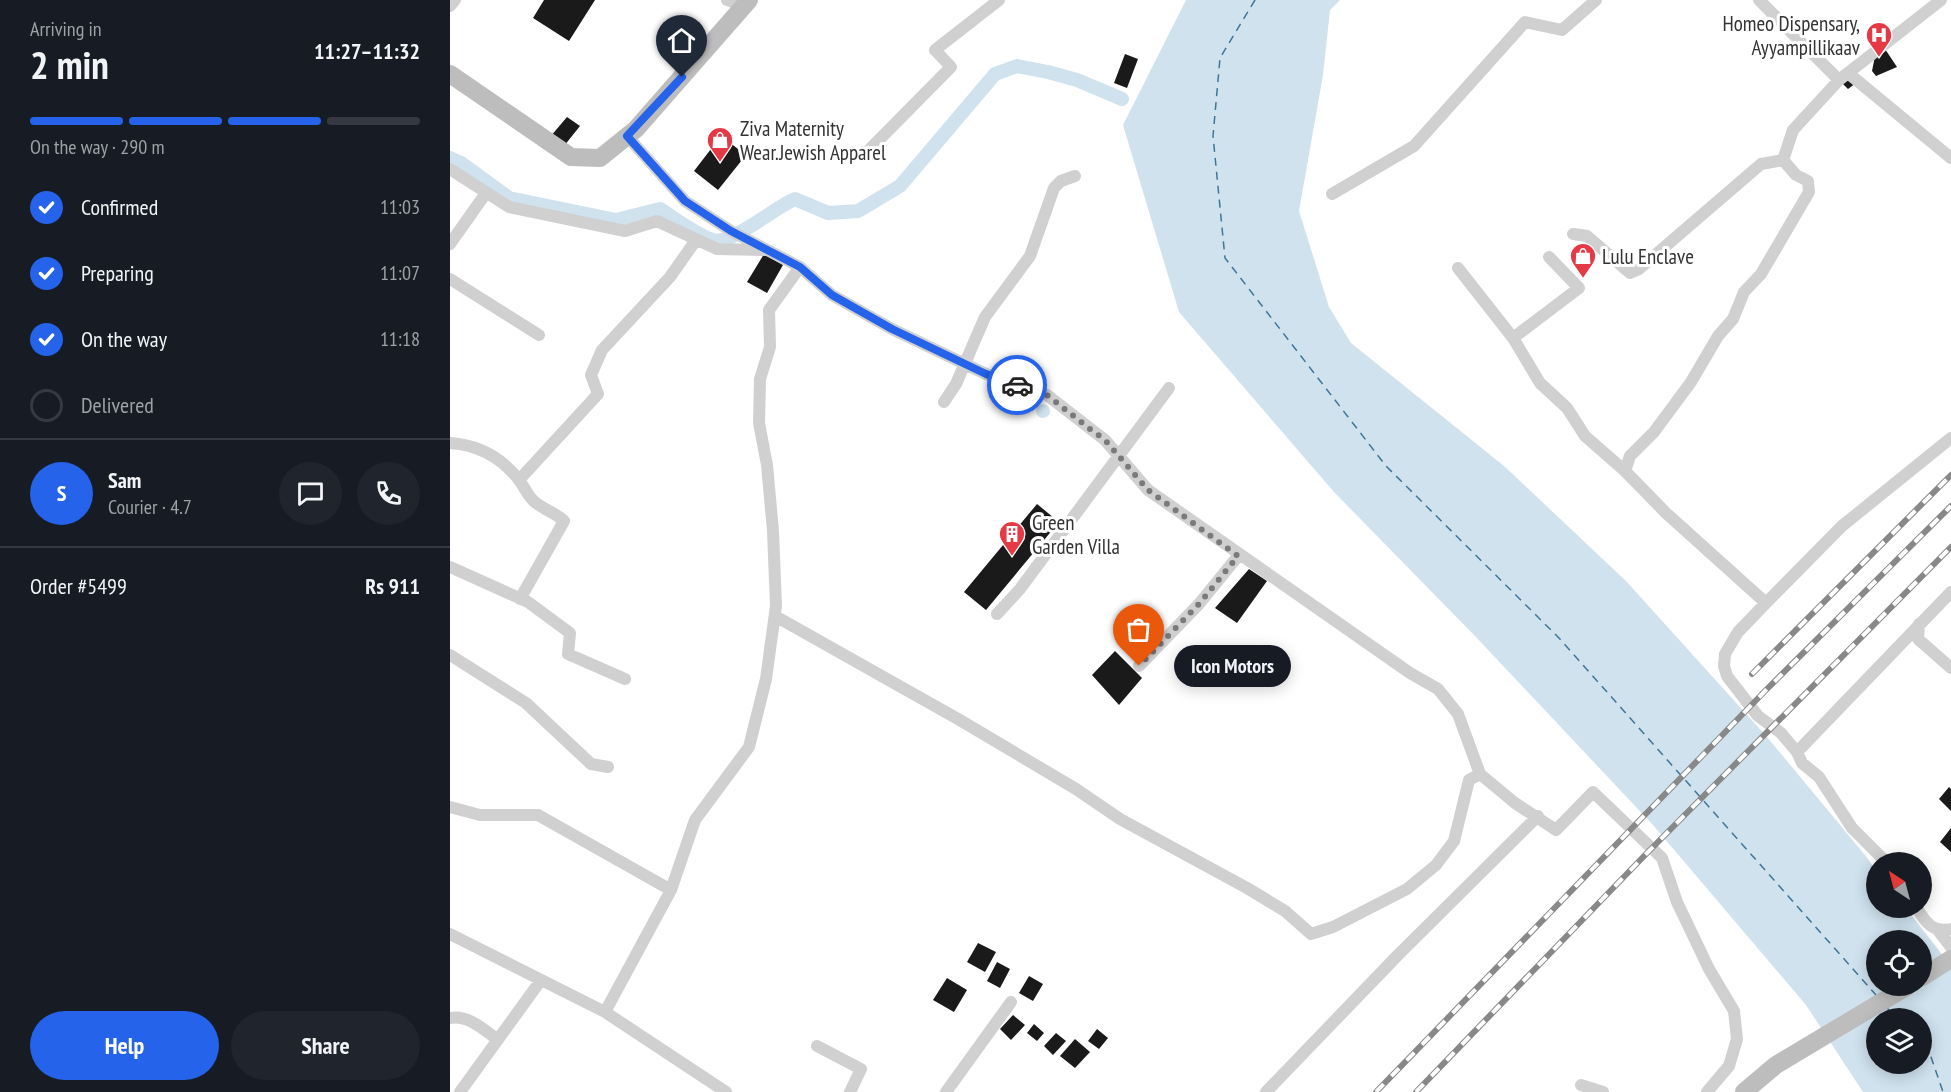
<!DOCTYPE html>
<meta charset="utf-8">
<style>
body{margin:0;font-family:"PT Sans Narrow",sans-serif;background:#20242c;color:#f1f3f6;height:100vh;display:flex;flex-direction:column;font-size:22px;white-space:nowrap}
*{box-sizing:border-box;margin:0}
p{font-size:20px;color:#9ea1a6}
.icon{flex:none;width:33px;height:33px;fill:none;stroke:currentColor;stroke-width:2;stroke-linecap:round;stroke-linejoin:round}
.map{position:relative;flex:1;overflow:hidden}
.panel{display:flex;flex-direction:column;background:#171b24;width:450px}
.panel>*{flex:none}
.needle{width:39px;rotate:324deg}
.fabs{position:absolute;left:1416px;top:852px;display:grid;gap:12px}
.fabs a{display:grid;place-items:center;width:66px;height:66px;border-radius:50%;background:#171b24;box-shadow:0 3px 15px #0003;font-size:30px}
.pin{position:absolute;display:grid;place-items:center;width:51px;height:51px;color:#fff;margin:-62px -26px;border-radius:50% 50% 50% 0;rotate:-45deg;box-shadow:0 0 6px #0007}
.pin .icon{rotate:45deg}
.courier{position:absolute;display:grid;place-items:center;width:60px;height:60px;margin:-30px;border:4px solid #2563eb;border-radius:50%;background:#fff;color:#222;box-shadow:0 2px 8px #0007}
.bubble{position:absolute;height:42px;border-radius:21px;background:#171b24;box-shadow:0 3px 15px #0003;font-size:20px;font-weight:600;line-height:42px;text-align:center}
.summary em{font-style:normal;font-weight:600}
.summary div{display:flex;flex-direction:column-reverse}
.summary{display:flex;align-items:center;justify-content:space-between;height:102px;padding:0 30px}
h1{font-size:39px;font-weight:600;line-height:45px}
.bar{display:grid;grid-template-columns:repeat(4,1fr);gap:9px 6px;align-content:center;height:72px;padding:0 30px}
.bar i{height:8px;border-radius:4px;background:#363941}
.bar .on{background:#2563eb}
.bar p{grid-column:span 4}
.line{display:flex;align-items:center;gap:15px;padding:0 30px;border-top:2px solid #363941}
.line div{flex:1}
.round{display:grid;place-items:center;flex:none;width:63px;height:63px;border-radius:32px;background:#20242c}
ol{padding:0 30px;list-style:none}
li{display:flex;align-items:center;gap:18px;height:66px}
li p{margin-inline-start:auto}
li .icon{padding:6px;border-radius:50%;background:#2563eb;color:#fff;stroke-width:4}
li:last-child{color:#9ea1a6}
li i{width:33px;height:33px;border:3px solid #363941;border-radius:50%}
.cta{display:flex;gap:12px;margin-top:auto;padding:12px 30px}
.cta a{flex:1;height:69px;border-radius:36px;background:#2563eb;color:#fff;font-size:24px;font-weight:600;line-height:69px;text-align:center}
.cta a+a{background:#20242c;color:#f1f3f6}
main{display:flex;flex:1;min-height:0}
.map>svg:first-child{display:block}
.water{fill:#cfe2ee;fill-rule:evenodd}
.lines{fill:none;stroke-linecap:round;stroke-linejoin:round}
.canal{stroke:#cfe2ee;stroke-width:14}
.ferry{stroke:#3f7597;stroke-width:1.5;stroke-dasharray:8 6;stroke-linecap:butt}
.building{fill:#1a1a1a}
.street{stroke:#d0d0d0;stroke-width:12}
.secondary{stroke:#bdbdbd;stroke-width:18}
.rail-casing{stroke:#888;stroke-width:6}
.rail{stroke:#fff;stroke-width:4;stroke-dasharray:11;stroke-linecap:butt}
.done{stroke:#7a7a7a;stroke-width:6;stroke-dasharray:0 10.8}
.route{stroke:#2563eb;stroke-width:8}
.labels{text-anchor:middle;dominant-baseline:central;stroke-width:6;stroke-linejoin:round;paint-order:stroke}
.poi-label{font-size:21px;fill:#333;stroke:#fff;text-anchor:start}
</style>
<main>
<section class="panel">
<div class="summary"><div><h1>2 min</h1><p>Arriving in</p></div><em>11:27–11:32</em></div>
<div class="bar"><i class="on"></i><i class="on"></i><i class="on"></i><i></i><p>On the way · 290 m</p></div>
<ol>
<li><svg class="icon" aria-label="check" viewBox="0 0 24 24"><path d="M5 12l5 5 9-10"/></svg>Confirmed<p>11:03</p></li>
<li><svg class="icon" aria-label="check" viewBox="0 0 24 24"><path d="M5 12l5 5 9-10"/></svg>Preparing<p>11:07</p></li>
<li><svg class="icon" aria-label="check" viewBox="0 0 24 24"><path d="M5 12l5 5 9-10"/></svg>On the way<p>11:18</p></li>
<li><i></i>Delivered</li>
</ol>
<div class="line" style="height:108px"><b class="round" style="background:#2563eb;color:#fff">S</b><div><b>Sam</b><p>Courier · 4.7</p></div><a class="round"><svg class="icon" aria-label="chat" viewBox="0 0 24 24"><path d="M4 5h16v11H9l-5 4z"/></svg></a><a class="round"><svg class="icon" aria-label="phone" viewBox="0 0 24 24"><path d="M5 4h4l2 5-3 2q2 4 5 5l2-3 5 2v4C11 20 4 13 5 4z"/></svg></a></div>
<div class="line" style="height:78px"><div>Order #5499</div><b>Rs 911</b></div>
<div class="cta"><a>Help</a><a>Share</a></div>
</section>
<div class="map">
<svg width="1501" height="1092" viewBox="0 0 1501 1092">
<rect width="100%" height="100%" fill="#fff"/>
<path class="water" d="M 736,0 L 890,0 L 880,10 L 873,75 L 849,211 L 879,307 L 901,343 L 1054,466 L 1176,581 L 1317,737 L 1415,855 L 1426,870 L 1426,908 L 1456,908 L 1501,966 L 1501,1092 L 1413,1092 L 1356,1005 L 1203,825 L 1025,636 L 884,492 L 729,312 L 673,125 ZM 1426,940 L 1472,940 L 1472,986 L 1426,986 ZM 1426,1018 L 1472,1018 L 1472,1064 L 1426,1064 Z
M586 411a7 7 0 1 1 14 0a7 7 0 1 1-14 0Z"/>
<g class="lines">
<path class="canal" d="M 0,158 L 11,163 L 59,198 L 166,220 L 210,209 C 226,219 245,234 263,240 C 280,246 325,207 345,199 L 378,213 L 408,211 L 450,186 L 545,74 L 567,66 L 598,72 L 627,80 L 672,99"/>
<path class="ferry" d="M 805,0 L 770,58 L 763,136 L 775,258 L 936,466 L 1109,638 L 1426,995
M 1437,1008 L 1447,1018
M 1472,1046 L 1481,1057 L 1493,1092"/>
</g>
<path class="building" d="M 94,0 L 145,0 L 119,41 L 83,18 Z
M 1435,49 L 1447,67 L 1426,76 L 1422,71 L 1425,56 Z
M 675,54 L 688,59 L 677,88 L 664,83 Z
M 1399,76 L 1406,83 L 1398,89 L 1391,82 Z
M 117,117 L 130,126 L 114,146 L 100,137 Z
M 271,136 L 296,155 L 268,190 L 244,171 Z
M 314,254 L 333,265 L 317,293 L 297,282 Z
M 587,504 L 609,522 L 536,610 L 514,592 Z
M 799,569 L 817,581 L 787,623 L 765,608 Z
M 665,651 L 692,678 L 669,705 L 642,675 Z
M 1499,787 L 1501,789 L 1501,811 L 1489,799 Z
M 1501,828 L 1501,852 L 1490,842 Z
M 528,943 L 546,952 L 535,972 L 517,962 Z
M 547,962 L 560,969 L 550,988 L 537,981 Z
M 579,976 L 593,984 L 583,1001 L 569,993 Z
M 497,978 L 517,990 L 504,1012 L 483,1000 Z
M 563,1015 L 575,1025 L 561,1040 L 550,1029 Z
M 584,1024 L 594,1033 L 587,1041 L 577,1033 Z
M 647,1029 L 658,1038 L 649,1049 L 638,1041 Z
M 606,1033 L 616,1041 L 603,1055 L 594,1046 Z
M 625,1039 L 640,1052 L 625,1068 L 610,1056 Z"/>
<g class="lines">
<path class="street" d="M 277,0 L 293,6
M 1309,0 L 1389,80
M 0,6 L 5,0
M 1398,73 L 1501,158
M 177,136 L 235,201 L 281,231 L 350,267 L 319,310 L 320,347 L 310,379 L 309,423 L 317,465 L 323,531 L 326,606 L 316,679 L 299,747 L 245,820 L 221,890 L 155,1012 L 276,1092
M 413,156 L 501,67 L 485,50 L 549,0
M 0,169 L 59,207 L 175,231 L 207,221 L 267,249 L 313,250
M 882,194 L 964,146 L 1075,22 L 1112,30 L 1146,0
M 1123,234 L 1137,236 L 1180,273 L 1189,269 L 1311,164 L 1333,160
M 0,244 L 36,193
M 350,267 L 382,295 L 442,329 L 536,374 L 597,395 L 655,440 L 698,490 L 960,673 L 988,689 L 1008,714 L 1030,774 L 1065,803 L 1106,830 L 1143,792 L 1212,858 L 1227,902 L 1259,969 L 1284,1011 L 1287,1039 L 1279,1066 L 1257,1092
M 1008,268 L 1063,338 L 1090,383 L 1117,408 L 1135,436 L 1175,471 L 1180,456 L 1204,432 L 1241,382 L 1268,336 L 1283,319 L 1294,292 L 1311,274 L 1359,192 L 1358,181 L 1346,175 L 1333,160 L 1343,130 L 1389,80 L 1491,0
M 0,279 L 89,335
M 1063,338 L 1129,288 L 1099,257
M 494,402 L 506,384 L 535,317 L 580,256 L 604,188 L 611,181 L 625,176
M 0,443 C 28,445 52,458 69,480 C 75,488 79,498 86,503 C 95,510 106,513 114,521 L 70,599
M 1175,471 L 1216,513 L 1316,603 L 1392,526 L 1501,438
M 69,480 L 148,394 L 141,375 L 152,350 L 220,277 L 246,240
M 0,567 L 78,602 L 120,633 L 118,654 L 175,679
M 1316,603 L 1288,632 L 1275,654 L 1274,666 L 1277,676 L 1308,716 L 1331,733 L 1347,752 L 1352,763 L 1369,777 L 1402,828 L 1436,862
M 547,614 L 570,589 L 719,388
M 325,616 L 508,719 L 626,789 L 670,819 L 797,888 L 835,911 L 861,934 L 883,927 L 957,889 L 986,865 L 1004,841 L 1019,780 L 1030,774
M 1469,624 L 1468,639 L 1501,668
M 0,655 L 76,703 L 141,764 L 158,767
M 689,666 L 749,604 L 788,556
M 1347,752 L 1501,592
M 0,807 L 30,815 L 88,815 L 221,890
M 1467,908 C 1475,922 1483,933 1501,929
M 1487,929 L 1501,947
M 0,934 L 155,1012
M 0,1018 C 19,1015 33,1029 48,1040
M 367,1046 L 411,1069 L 400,1092
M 1131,1085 L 1153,1092
M 10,1092 L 91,980
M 496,1092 L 561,1002
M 816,1092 L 947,956 L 1088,816"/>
<path class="secondary" d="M 0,74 L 121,157 L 150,158 L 186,129 L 299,0
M 1472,977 L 1501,959
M 1294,1092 L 1326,1065 L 1458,986"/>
<g class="rail-casing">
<path id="rail" d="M 1302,674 L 1501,475
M 926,1092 L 1316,690 L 1501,506
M 966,1092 L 1197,853 L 1501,547"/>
</g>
<use href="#rail" class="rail"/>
</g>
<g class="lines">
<path class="done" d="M 567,385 L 597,395 L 640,429 L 655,440 L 698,490 L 788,556 L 749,604 L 689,666"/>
<path class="route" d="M 232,77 L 177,136 L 235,201 L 281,231 L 350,267 L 382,295 L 442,329 L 536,374 L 567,385"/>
</g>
<defs>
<g id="hospital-pin" transform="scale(1.35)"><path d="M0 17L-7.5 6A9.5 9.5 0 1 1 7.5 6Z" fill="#e63946" stroke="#fff"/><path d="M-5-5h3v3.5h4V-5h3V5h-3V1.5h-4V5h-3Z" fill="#fff"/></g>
<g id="shop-pin" transform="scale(1.35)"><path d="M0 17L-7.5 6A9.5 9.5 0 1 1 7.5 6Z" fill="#e63946" stroke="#fff"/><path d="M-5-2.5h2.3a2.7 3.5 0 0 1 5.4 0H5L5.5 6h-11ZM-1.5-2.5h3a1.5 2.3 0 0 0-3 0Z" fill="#fff"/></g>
<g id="building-pin" transform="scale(1.35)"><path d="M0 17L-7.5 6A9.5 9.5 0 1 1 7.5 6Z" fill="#e63946" stroke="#fff"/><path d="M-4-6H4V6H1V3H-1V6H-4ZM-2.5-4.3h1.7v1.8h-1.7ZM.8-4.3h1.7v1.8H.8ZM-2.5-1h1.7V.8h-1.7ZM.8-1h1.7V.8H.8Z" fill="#fff"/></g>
</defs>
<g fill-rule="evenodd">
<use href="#hospital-pin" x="1429" y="35"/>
<use href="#shop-pin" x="270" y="140"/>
<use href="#shop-pin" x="1133" y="256"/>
<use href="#building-pin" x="562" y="534"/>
</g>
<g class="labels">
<g class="poi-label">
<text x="1410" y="23" text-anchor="end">Homeo Dispensary,<tspan x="1410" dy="24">Ayyampillikaav</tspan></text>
<text x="290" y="128">Ziva Maternity<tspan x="290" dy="24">Wear.Jewish Apparel</tspan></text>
<text x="1152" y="256">Lulu Enclave</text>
<text x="582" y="522">Green<tspan x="582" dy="24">Garden Villa</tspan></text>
</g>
</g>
</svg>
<div class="fabs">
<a><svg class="needle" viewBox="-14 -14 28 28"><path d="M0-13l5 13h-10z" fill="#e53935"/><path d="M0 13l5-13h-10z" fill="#9ea1a6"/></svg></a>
<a><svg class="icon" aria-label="locate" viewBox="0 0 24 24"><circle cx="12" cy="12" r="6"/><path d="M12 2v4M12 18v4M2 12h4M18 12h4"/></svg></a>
<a><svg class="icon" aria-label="layers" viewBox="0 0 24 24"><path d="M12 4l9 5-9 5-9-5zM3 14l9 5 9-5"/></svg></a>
</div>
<div class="pin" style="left:689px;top:666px;background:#ea580c"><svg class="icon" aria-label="bag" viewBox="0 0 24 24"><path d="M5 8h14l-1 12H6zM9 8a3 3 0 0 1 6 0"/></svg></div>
<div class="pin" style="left:232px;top:77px;background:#1f2937"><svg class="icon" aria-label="home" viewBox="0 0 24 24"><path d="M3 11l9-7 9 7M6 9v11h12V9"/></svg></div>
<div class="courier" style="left:567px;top:385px"><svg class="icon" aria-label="car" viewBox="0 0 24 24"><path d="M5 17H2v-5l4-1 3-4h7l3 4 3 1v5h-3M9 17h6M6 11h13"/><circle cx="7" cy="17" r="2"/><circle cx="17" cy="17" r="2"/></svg></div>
<div class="bubble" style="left:724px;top:645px;width:117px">Icon Motors</div>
</div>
</main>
